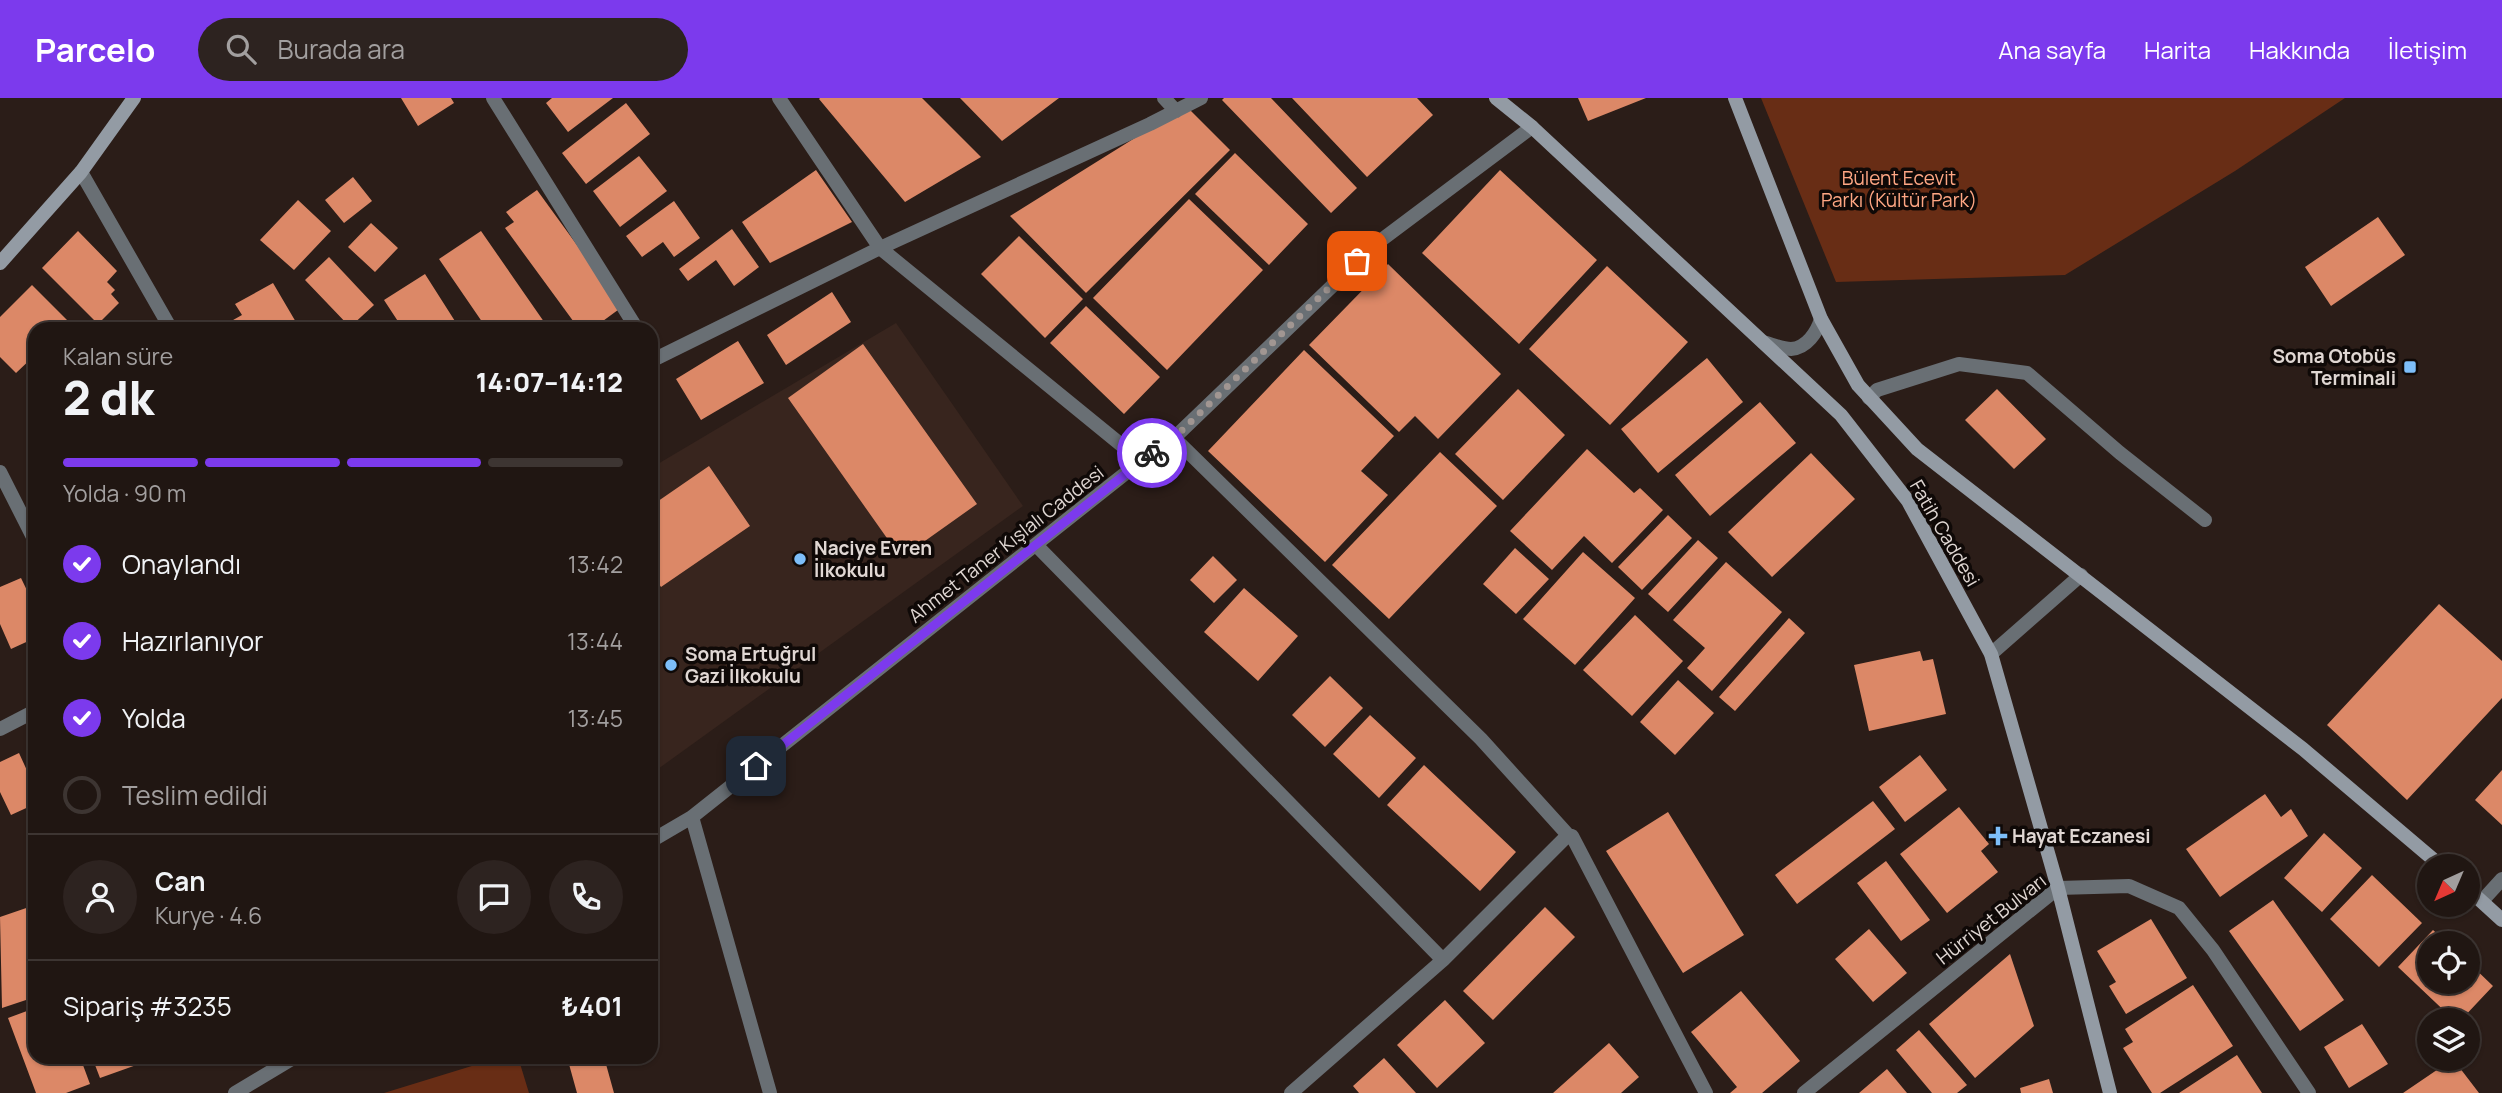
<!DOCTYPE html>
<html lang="tr">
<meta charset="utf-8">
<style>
body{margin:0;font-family:Manrope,sans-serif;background:#2d2320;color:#f1f3f6;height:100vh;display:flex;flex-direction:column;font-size:26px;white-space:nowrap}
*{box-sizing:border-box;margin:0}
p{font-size:23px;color:#a29f9f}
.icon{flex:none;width:38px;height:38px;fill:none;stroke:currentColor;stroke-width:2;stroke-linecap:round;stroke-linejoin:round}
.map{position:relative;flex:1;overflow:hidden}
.details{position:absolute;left:28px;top:224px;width:630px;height:742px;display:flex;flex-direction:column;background:#201612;border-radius:21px;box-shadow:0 2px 5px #0004,0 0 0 2px #3d3532}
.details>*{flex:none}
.needle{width:46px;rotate:224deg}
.fabs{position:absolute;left:2417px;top:756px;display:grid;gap:14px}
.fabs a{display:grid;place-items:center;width:63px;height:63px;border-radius:50%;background:#201612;box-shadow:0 2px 5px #0004,0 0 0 2px #3d3532;font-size:35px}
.pin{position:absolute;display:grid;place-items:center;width:60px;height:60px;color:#fff;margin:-30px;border-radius:14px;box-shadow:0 4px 10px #0006}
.courier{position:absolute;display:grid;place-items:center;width:70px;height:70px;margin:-35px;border:5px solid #7c3aed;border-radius:50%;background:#fff;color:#222;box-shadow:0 2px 9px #0007}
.overview em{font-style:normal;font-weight:800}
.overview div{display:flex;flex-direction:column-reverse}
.overview{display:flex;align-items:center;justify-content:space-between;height:119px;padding:0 35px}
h1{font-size:46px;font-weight:800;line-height:52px}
.bar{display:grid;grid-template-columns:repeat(4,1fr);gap:10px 7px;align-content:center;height:84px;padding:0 35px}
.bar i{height:9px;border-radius:5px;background:#3d3532}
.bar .on{background:#7c3aed}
.bar p{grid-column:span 4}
.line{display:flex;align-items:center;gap:18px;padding:0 35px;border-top:2px solid #3d3532}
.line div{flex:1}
.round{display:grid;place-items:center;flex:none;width:74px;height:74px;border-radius:37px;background:#2d2320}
ol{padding:0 35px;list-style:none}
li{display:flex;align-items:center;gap:21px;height:77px}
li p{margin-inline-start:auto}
li .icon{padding:7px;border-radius:50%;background:#7c3aed;color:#fff;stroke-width:4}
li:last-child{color:#a29f9f}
li i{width:38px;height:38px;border:4px solid #3d3532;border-radius:50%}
header{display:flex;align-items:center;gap:42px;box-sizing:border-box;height:98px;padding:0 35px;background:#7c3aed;color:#fff}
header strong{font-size:33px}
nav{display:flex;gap:38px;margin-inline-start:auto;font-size:24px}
.search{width:490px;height:63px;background:#2d2320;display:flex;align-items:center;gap:18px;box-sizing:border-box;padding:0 24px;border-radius:38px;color:#a29f9f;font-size:26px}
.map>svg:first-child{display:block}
.built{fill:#38251e}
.green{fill:#682d15}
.building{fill:#dc8867}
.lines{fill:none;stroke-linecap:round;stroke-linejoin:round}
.lane{stroke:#696f74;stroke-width:14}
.street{stroke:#696f74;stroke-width:14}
.secondary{stroke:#939ba4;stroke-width:14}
.done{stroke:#a19692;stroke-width:7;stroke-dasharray:0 12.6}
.route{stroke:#7c3aed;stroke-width:9}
.poi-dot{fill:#7dbef9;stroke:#0f0907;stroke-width:2.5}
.labels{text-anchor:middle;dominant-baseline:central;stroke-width:7;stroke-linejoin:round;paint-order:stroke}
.park-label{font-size:19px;fill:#ffa784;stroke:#0f0907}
.poi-label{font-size:19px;font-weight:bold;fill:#e0d7d3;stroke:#0f0907;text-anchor:start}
.street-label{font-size:19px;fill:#e0d7d3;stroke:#0f0907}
</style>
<header>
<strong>Parcelo</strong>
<div class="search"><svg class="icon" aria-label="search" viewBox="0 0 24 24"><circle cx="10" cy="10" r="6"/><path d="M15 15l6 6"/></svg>Burada ara</div>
<nav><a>Ana sayfa</a><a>Harita</a><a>Hakkında</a><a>İletişim</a></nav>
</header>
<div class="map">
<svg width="2502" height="995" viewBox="0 0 2502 995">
<rect width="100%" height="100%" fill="#2b1d18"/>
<path class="built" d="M 896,225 L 1023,408 L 651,676 L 651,370 Z"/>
<path class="green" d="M 1761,0 L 2345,0 L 2235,73 L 2065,177 L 1836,184 Z
M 501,959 L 518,959 L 529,995 L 384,995 Z"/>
<path class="building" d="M 401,0 L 451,0 L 454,5 L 418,28 Z
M 552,0 L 613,0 L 568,34 L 546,5 Z
M 820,0 L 922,0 L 981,59 L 905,104 L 819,1 Z
M 960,0 L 1059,0 L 1002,43 Z
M 1224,0 L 1271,0 L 1357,90 L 1331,115 L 1222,2 Z
M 1292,0 L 1417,0 L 1433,17 L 1367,79 Z
M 1578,0 L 1646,0 L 1588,23 Z
M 626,5 L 650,36 L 586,86 L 562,55 Z
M 1186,8 L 1230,52 L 1086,195 L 1010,118 Z
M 1235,55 L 1308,126 L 1269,167 L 1195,96 Z
M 639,58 L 667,93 L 620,129 L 593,93 Z
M 816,72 L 852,124 L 770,165 L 742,124 Z
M 1500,72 L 1597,162 L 1519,246 L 1422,155 Z
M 353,79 L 372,103 L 344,125 L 325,102 Z
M 537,92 L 622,209 L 592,231 L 579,231 L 505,130 L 514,124 L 506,114 Z
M 1189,101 L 1263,172 L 1167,272 L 1093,200 Z
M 298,102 L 331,133 L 294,172 L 260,142 Z
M 674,103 L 700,140 L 674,159 L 663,144 L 642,159 L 626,138 Z
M 2378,119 L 2405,157 L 2331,208 L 2305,169 Z
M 371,125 L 398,150 L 375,174 L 348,149 Z
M 732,131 L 759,169 L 734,188 L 716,162 L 688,183 L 679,171 Z
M 78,133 L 117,173 L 107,184 L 115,192 L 111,196 L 119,205 L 98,226 L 42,170 Z
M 481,133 L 549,231 L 487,231 L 439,161 Z
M 1019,138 L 1083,201 L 1045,240 L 981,176 Z
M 329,159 L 374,207 L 350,229 L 305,182 Z
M 1388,166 L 1501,276 L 1438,341 L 1415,318 L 1399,334 L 1309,247 Z
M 1607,168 L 1688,244 L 1610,327 L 1529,251 Z
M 425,176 L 460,231 L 403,231 L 384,202 Z
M 273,185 L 300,231 L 217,231 L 242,217 L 235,206 Z
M 32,187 L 68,223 L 61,231 L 35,231 L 35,257 L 16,275 L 0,259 L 0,219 Z
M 832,194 L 851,224 L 786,267 L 767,237 Z
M 1086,208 L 1160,279 L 1124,316 L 1050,245 Z
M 738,243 L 764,285 L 701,322 L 676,281 Z
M 863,246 L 977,406 L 901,460 L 788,300 Z
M 1304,252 L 1394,338 L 1361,373 L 1388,397 L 1325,464 L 1208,353 Z
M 1707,260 L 1743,304 L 1658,375 L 1621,331 Z
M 1518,291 L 1565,337 L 1503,402 L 1455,356 Z
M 1997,291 L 2046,341 L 2014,371 L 1965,322 Z
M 1760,304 L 1796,345 L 1710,418 L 1675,377 Z
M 1587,351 L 1634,395 L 1640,390 L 1663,412 L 1612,465 L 1584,438 L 1552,472 L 1510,433 Z
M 1440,354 L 1497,408 L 1389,521 L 1332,467 Z
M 1811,355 L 1855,401 L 1772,479 L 1728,434 Z
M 709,368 L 750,428 L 661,489 L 651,474 L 651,408 Z
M 1668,417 L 1692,440 L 1642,492 L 1618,469 Z
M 1698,442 L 1718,460 L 1668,514 L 1648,496 Z
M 1515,450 L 1549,481 L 1516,516 L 1483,486 Z
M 1583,454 L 1635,500 L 1575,567 L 1523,521 Z
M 1213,458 L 1237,482 L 1214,505 L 1190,482 Z
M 1726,464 L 1782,514 L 1712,593 L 1687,570 L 1705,550 L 1673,522 Z
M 21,480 L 35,509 L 35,540 L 11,551 L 0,526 L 0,489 Z
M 1244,490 L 1298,538 L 1258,583 L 1204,534 Z
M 2439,506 L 2502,563 L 2502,600 L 2407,702 L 2327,627 Z
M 1635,517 L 1683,563 L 1632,618 L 1583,572 Z
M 1789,520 L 1805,535 L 1735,613 L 1719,599 Z
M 1920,553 L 1923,563 L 1933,561 L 1946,616 L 1869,633 L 1854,567 Z
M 1330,578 L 1363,610 L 1325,649 L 1292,617 Z
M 1678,582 L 1714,615 L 1675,657 L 1640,624 Z
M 1370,617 L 1416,660 L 1379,700 L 1333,656 Z
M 19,655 L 35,690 L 35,706 L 11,717 L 0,694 L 0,664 Z
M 1920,657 L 1947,692 L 1905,724 L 1879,689 Z
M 1424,667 L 1516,754 L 1480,793 L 1387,707 Z
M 2502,672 L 2502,727 L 2475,702 Z
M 2265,696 L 2281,719 L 2291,711 L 2308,738 L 2220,799 L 2186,751 Z
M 1873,703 L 1895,731 L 1797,806 L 1775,777 Z
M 1959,709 L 1989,746 L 1981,753 L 1998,774 L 1947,815 L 1900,756 Z
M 1668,714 L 1744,837 L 1683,875 L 1606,753 Z
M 2324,735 L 2362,770 L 2322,814 L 2284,780 Z
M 1886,763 L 1930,822 L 1901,843 L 1857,785 Z
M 2372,777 L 2422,825 L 2379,869 L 2330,821 Z
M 2273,802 L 2344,902 L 2300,933 L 2229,833 Z
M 35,807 L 35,899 L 2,910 L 0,819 Z
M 1545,809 L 1575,839 L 1493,922 L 1463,893 Z
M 2151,821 L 2187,880 L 2126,916 L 2109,888 L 2116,884 L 2097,853 Z
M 1869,831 L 1907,875 L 1873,904 L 1835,861 Z
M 2433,832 L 2447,845 L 2429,845 L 2429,884 L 2468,884 L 2468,864 L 2493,888 L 2461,922 L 2454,922 L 2398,869 Z
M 2010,856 L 2034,928 L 1975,980 L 1929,926 Z
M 2193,887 L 2233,948 L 2160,995 L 2152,995 L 2123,950 L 2133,944 L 2125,931 Z
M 1741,893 L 1800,963 L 1762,995 L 1730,995 L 1737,989 L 1691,934 Z
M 1445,902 L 1485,945 L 1437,990 L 1397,947 Z
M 35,910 L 35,959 L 80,959 L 90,986 L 66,995 L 36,995 L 8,920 Z
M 2362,926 L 2388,966 L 2349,990 L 2324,949 Z
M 1919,932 L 1967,987 L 1957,995 L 1932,995 L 1896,952 Z
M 1609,945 L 1639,979 L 1621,995 L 1553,995 Z
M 2237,957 L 2262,995 L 2179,995 Z
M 92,959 L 140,959 L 142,965 L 100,980 Z
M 567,959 L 604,959 L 614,995 L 577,995 Z
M 1384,960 L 1416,995 L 1359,995 L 1353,988 Z
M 2453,961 L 2479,995 L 2403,995 Z
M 1887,971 L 1907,995 L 1859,995 Z
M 2049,981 L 2053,995 L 2021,995 L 2020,990 Z"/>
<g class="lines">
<path class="lane" d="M 1763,244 C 1771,246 1782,251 1791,251 C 1807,250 1817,234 1821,221
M 1869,300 L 1877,292 L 1959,266 L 2027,275 L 2120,355 L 2205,422"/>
<path class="street" d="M 493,0 L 637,231
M 779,0 L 880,150 L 1141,363
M 1164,0 L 1176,13
M 81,74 L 171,231
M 651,263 L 880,150 L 1150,26 L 1201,0
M 1174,340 L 1481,641 L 1568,737 L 1572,738 L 1706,995
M 0,374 L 35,443
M 1036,447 L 1443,862 L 1291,995
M 1991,556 L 2081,477
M 0,631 L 35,613
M 692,719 L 770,995
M 651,743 L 692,719 L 1141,363 L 1174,340 L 1376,146 L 1532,29
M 2482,803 L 2502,781
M 1443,862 L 1568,737
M 235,995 L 295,959
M 1804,995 L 2058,790 L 2129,788 L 2179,810 L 2213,852 L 2309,995"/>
<path class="secondary" d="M 1496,0 L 1532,29 L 1841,317 L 1908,403 L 1991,556 L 2058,790 L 2110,995
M 1735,0 L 1821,221 L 1858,287 L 1917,351 L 2303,651 L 2441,768
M 0,165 L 81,74 L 134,0
M 2468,791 L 2502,822"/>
</g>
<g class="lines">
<path class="done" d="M 1152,355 L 1174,340 L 1357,163"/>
<path class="route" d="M 756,668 L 1152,355"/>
</g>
<g class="poi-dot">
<rect x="2403" y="262" width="14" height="14" rx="3.5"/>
<circle cx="800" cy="461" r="7"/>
<circle cx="671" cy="567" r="7"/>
<path d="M1994.5 727.5h7v7h7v7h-7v7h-7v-7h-7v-7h7z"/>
</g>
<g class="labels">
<g class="park-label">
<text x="1899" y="80">Bülent Ecevit<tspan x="1899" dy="22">Parkı (Kültür Park)</tspan></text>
</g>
<g class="poi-label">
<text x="2396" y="258" text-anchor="end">Soma Otobüs<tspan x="2396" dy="22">Terminali</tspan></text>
<text x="814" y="450">Naciye Evren<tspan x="814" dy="22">İlkokulu</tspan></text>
<text x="685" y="556">Soma Ertuğrul<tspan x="685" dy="22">Gazi İlkokulu</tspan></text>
<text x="2012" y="738">Hayat Eczanesi</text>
</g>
<g class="street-label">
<text transform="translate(1945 435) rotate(60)">Fatih Caddesi</text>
<text transform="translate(1006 446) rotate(-38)">Ahmet Taner Kışlalı Caddesi</text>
<text transform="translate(1991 821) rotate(-38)">Hürriyet Bulvarı</text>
</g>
</g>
</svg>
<div class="fabs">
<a><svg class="needle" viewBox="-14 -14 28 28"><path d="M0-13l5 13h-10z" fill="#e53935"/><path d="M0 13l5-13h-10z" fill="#a29f9f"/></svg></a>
<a><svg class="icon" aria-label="locate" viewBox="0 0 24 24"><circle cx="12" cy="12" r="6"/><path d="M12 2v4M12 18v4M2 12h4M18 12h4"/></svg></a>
<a><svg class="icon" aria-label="layers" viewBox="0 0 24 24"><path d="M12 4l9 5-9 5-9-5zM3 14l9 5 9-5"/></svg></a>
</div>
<div class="pin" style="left:1357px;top:163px;background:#ea580c"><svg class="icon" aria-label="bag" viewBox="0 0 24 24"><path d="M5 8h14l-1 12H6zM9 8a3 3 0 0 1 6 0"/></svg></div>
<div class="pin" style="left:756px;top:668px;background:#1f2937"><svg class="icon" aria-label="home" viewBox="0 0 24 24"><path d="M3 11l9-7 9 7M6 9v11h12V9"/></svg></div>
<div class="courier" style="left:1152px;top:355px"><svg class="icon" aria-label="bike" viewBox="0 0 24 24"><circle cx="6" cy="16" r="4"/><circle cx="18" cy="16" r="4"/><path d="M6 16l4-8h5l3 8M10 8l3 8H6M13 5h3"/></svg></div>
<section class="details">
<div class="overview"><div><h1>2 dk</h1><p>Kalan süre</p></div><em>14:07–14:12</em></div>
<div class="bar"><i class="on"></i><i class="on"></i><i class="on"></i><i></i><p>Yolda · 90 m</p></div>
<ol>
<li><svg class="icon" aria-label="check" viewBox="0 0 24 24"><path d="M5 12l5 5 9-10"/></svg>Onaylandı<p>13:42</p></li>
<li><svg class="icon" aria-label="check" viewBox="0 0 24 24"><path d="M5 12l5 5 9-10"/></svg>Hazırlanıyor<p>13:44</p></li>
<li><svg class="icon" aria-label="check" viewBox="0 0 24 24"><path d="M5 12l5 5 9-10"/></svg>Yolda<p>13:45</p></li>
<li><i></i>Teslim edildi</li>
</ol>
<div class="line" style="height:126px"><a class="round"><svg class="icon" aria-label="person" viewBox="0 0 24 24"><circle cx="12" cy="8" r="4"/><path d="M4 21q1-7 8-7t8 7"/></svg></a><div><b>Can</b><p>Kurye · 4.6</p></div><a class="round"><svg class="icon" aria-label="chat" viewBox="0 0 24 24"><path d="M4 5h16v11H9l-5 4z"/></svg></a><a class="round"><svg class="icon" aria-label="phone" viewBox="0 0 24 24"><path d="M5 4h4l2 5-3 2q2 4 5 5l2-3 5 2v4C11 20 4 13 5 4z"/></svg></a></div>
<div class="line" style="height:91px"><div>Sipariş #3235</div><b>₺401</b></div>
</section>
</div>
